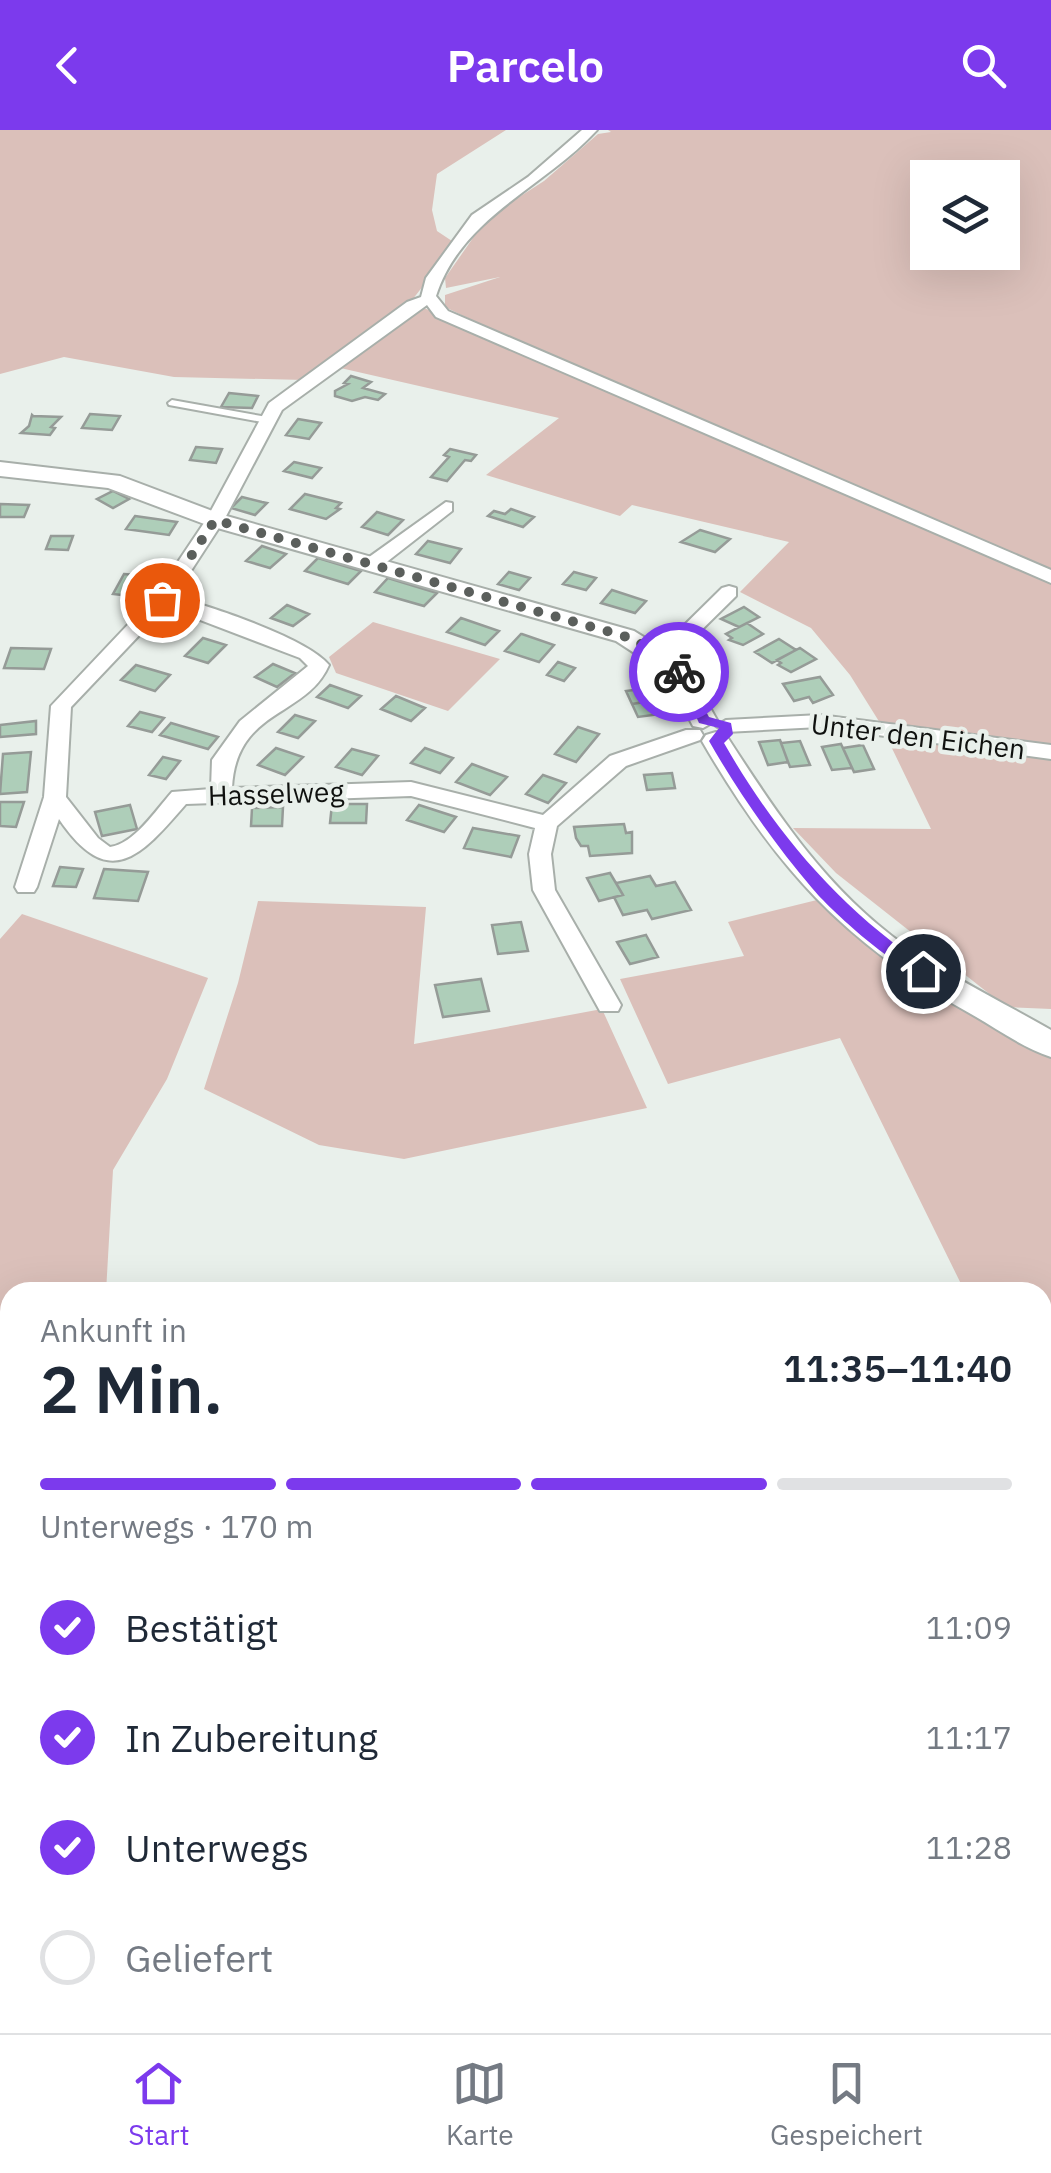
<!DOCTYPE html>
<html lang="de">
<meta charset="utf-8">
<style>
body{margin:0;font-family:"IBM Plex Sans",sans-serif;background:#f2f2f3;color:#1f2937;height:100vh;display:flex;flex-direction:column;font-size:38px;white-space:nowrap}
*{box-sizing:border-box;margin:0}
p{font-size:32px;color:#747a83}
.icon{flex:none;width:55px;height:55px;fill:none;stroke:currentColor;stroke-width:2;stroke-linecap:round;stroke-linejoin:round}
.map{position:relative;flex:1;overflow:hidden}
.sheet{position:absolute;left:0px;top:1152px;width:1052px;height:752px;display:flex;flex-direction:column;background:#fff;border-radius:30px 30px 0 0;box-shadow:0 10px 40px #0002}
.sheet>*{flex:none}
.controls{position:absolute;left:910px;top:30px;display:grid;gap:20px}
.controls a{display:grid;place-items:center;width:110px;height:110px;border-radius:0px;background:#fff;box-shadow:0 10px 40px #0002;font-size:50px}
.pin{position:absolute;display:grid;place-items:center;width:85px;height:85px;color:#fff;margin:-42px;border:5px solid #fff;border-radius:50%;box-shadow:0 2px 10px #0007}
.courier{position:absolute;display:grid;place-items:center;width:100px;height:100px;margin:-50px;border:8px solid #7c3aed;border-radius:50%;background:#fff;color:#222;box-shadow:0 2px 12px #0007}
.summary em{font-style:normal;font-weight:600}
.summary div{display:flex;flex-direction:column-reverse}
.summary{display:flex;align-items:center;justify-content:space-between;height:170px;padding:0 40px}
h1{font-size:65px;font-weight:600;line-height:75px}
.bar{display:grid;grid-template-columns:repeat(4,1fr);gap:15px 10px;align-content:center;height:120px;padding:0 40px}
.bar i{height:12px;border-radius:8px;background:#e0e1e3}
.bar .selected{background:#7c3aed}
.bar p{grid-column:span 4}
ol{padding:0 40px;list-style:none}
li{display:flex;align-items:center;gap:30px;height:110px}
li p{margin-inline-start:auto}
li .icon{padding:10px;border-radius:50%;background:#7c3aed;color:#fff;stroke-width:4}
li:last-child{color:#747a83}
li i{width:55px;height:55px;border:5px solid #e0e1e3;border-radius:50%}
header{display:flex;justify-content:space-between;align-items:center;height:130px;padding:0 40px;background:#7c3aed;color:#fff;font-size:45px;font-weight:600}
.tab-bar{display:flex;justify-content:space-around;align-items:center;height:140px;border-top:2px solid #e0e1e3;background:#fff;font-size:28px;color:#747a83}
.tab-bar a{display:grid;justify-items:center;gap:5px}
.tab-bar .selected{color:#7c3aed}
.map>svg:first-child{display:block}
.green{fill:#dbc0ba;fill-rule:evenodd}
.building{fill:#aeceb9;stroke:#959b97;stroke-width:2.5}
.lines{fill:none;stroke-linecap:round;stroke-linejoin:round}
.service-casing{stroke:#a8afaa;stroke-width:4}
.minor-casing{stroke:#a8afaa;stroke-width:4}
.tertiary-casing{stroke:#a8afaa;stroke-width:4}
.service{fill:#fff;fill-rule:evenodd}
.minor{fill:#fff;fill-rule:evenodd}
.tertiary{fill:#fff;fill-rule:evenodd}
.route{fill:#7c3aed}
.done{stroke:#5b5f5c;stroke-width:10;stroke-dasharray:0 18}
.labels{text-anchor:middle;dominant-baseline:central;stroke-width:9;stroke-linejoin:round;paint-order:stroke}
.street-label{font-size:28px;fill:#0f110f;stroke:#e9f0eb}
</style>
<header><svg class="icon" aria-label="back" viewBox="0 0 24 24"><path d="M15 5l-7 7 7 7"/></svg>Parcelo<svg class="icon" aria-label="search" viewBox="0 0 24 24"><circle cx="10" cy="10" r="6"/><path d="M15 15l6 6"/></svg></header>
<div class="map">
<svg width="1051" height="1903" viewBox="0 0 1051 1903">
<rect width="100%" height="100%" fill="#e9f0eb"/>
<path class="green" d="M 0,0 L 506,0 L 437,44 L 432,80 L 437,101 L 452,111 L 448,124 L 409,174 L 305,250 L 174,247 L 64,227 L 0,244 Z
M 608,0 L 1051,0 L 1051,441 L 591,243 L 1051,453 L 1051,614 L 880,593 L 850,545 L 811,498 L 740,462 L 789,412 L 632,375 L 620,386 L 486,345 L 559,288 L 336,237 L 418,175 L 533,230 L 542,224 L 445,177 L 445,165 L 500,147 L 446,158 L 445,148 L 487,88 L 544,51 L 598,4 L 611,2 ZM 928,48 L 1002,48 L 1002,122 L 928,122 Z
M 373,492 L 500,529 L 448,581 L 336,543 L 329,527 Z
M 887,608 L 1051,630 L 1051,879 L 1006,877 L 836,743 L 793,698 L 931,699 Z
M 821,769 L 944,863 L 929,869 L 974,880 L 1051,927 L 1051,1250 L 1043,1252 L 1042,1162 L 965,1162 L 840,908 L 668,954 L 620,849 L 744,826 L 728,792 Z
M 258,771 L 426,777 L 414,914 L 602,879 L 647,978 L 404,1029 L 319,1015 L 204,959 L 238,853 Z
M 22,784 L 208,848 L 167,949 L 113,1040 L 106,1162 L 10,1162 L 10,1895 L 101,1895 L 101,1903 L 0,1903 L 0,809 Z"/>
<path class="building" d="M 351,246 L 371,252 L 363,258 L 385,264 L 378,270 L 365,267 L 352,271 L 335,266 L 335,261 L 348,254 L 344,253 Z
M 229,263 L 258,266 L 252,278 L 221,277 Z
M 90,284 L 120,286 L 112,300 L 82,298 Z
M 32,285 L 33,286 L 61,287 L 51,297 L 55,298 L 50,305 L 21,303 L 29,296 Z
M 298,289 L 321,293 L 309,309 L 286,305 Z
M 196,317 L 222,319 L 216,333 L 190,330 Z
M 450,319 L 476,325 L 471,331 L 465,330 L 447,351 L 431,347 L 449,327 L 444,325 Z
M 294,332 L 321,338 L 312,348 L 284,341 Z
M 113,361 L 129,369 L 113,378 L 97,369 Z
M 305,364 L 341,373 L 336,378 L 340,379 L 326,389 L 290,379 Z
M 242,367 L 262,372 L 267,373 L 255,385 L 231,378 Z
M 0,374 L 29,375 L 24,387 L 0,387 Z
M 511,379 L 534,387 L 523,397 L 488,386 L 494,381 L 505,384 Z
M 377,382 L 403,390 L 388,405 L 362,397 Z
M 135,386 L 177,392 L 169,405 L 126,399 Z
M 700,400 L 730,409 L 715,422 L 681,412 Z
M 51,406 L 73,406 L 68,420 L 46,419 Z
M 428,411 L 461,419 L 450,433 L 416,424 Z
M 262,416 L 286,424 L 270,438 L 246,431 Z
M 318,428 L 361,441 L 348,454 L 305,441 Z
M 509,442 L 530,448 L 519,460 L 498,454 Z
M 574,442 L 596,448 L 586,460 L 563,454 Z
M 124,444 L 149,446 L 139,467 L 113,464 Z
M 388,448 L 437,463 L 424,476 L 375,462 Z
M 612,460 L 646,471 L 635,483 L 601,473 Z
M 287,475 L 309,484 L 293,496 L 271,488 Z
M 744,477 L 759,487 L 739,497 L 721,489 Z
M 461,488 L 499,501 L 485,515 L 447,502 Z
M 747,493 L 763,504 L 743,515 L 729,510 L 732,508 L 726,504 Z
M 521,504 L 522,504 L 554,515 L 539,532 L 505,521 Z
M 203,508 L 226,515 L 208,533 L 185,526 Z
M 779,509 L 796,520 L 772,533 L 755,522 Z
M 11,518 L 51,519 L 44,539 L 4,538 Z
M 800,518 L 816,529 L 791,542 L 778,535 L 781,533 L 777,530 Z
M 558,532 L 575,538 L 564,551 L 547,545 Z
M 273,534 L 295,543 L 277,557 L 255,547 Z
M 136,535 L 170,545 L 155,561 L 121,550 Z
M 820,547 L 833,565 L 813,573 L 809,567 L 794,571 L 783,554 Z
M 330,555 L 361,566 L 348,578 L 317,567 Z
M 656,557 L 662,569 L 632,574 L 626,561 Z
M 396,566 L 425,578 L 411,591 L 381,579 Z
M 662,569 L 668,583 L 638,587 L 632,574 Z
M 140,582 L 164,588 L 152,602 L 128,596 Z
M 295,585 L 315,591 L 298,608 L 278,602 Z
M 36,591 L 36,604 L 0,607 L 0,595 Z
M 171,593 L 218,607 L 208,619 L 160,605 Z
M 578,597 L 599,604 L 576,632 L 555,624 Z
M 780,610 L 788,632 L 768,635 L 759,612 Z
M 800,611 L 810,635 L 790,637 L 781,613 Z
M 841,614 L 852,638 L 832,640 L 822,617 Z
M 863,615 L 874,639 L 854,642 L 843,618 Z
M 276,618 L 303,627 L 285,645 L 258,635 Z
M 425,618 L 453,628 L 440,643 L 411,633 Z
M 352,619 L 378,626 L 362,645 L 336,637 Z
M 31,622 L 27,662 L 0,664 L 3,624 Z
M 163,627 L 180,631 L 166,649 L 149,645 Z
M 472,634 L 507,647 L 490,665 L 456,652 Z
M 672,643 L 675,658 L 647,660 L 644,645 Z
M 543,645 L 566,653 L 548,673 L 526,664 Z
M 0,672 L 24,672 L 16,697 L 0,696 Z
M 332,674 L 367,674 L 366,693 L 330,693 Z
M 130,675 L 137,699 L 102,706 L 95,682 Z
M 419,675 L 456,687 L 444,702 L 407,690 Z
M 283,677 L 282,696 L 251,696 L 252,678 Z
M 624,694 L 626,703 L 632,702 L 632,723 L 590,726 L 588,716 L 581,716 L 576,708 L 574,697 Z
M 473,698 L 519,706 L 511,727 L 464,718 Z
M 60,737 L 83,739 L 76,757 L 53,756 Z
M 104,739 L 148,742 L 138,771 L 94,768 Z
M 610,743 L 623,765 L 599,771 L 587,748 Z
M 650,746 L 656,756 L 675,752 L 691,780 L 652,789 L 647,780 L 623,785 L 614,767 L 623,765 L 616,753 Z
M 521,792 L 528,821 L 498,824 L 492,795 Z
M 646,805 L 658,827 L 630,834 L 617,812 Z
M 481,849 L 489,881 L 443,887 L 435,855 Z"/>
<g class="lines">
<g class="service-casing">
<path id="service" d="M 172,270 L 267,287 L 271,290 L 267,293 L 169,275 L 168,273 Z"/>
</g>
<g class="minor-casing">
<path id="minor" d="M 582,0 L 597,0 C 544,58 462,86 436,166 L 448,181 L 1051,440 L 1051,453 L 436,187 L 427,175 L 282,280 L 224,390 L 174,467 C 210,476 307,508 329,535 C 306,588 236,578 232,658 L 411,652 L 543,685 L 610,626 L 686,600 L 700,600 L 703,605 L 700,610 L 626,636 L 557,696 L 551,724 L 555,760 L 621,875 L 618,881 L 600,881 L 533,760 L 529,724 L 535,698 L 411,666 L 186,674 C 141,726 109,763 59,689 L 37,757 L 34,762 L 18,762 L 15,757 L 44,667 L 51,576 L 155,466 L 206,390 L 269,273 L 407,172 L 421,167 L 426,148 L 472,85 L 528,47 ZM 166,477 L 300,528 L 308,536 L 240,591 L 212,630 L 211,659 L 172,662 C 156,680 134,714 110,717 L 98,708 L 66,667 L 71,577 Z
M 446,372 L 452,373 L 452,381 L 379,438 L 365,438 L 365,430 Z
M 729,456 L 736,458 L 736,466 L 672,529 L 658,529 L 658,521 L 722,458 Z
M 820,585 L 1051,615 L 1051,629 L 820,597 L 726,602 L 716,596 L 726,590 Z"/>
</g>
<g class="tertiary-casing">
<path id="tertiary" d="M 0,332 L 120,346 L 223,385 L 634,501 L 684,532 L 717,590 L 703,598 L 693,596 L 665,543 L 616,511 L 207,395 L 108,358 L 0,346 Z
M 716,602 L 726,605 C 777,684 826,759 904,815 C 951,847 1002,872 1051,900 L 1051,927 C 1023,918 996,898 971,884 C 843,812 775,737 702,611 L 706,605 Z"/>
</g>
<use href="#service" class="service"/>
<use href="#minor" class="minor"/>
<use href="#tertiary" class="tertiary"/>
</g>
<path class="route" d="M 674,539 L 683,539 L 709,587 L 731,593 L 733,604 L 724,613 C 774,701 842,782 928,837 L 928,845 C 904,848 829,779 812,758 C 774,713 738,662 709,611 L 719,598 L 699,593 Z"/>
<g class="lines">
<path class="done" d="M 162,470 L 215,390 L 624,506 L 665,525 L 679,542"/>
</g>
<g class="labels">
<g class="street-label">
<text transform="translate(918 606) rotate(7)">Unter den Eichen</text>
<text transform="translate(276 663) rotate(-2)">Hasselweg</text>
</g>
</g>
</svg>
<div class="controls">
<a><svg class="icon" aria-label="layers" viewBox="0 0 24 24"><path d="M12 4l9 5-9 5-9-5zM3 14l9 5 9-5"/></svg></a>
</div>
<div class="pin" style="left:162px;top:470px;background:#ea580c"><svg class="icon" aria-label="bag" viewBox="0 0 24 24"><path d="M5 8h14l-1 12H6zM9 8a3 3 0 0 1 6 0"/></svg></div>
<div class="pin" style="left:923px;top:841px;background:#1f2937"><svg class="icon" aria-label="home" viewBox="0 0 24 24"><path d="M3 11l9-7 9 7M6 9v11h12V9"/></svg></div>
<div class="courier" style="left:679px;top:542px"><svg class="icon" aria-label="bike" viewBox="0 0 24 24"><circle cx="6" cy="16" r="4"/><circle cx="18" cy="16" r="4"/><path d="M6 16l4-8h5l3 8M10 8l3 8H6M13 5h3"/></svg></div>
<section class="sheet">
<div class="summary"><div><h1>2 Min.</h1><p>Ankunft in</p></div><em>11:35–11:40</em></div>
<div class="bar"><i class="selected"></i><i class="selected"></i><i class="selected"></i><i></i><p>Unterwegs · 170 m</p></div>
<ol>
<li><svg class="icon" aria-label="check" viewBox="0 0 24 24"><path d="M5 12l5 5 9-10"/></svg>Bestätigt<p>11:09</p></li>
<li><svg class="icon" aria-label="check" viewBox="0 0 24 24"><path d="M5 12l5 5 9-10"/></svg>In Zubereitung<p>11:17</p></li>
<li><svg class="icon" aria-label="check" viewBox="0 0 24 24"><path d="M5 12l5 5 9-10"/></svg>Unterwegs<p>11:28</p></li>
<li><i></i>Geliefert</li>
</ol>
</section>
</div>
<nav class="tab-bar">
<a class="selected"><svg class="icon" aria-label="home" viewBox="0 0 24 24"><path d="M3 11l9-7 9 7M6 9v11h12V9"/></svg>Start</a>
<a><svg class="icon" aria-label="map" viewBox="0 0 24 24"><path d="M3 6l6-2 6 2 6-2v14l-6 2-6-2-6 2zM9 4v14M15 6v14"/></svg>Karte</a>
<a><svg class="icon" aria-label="saved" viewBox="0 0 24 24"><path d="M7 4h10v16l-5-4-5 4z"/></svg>Gespeichert</a>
</nav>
